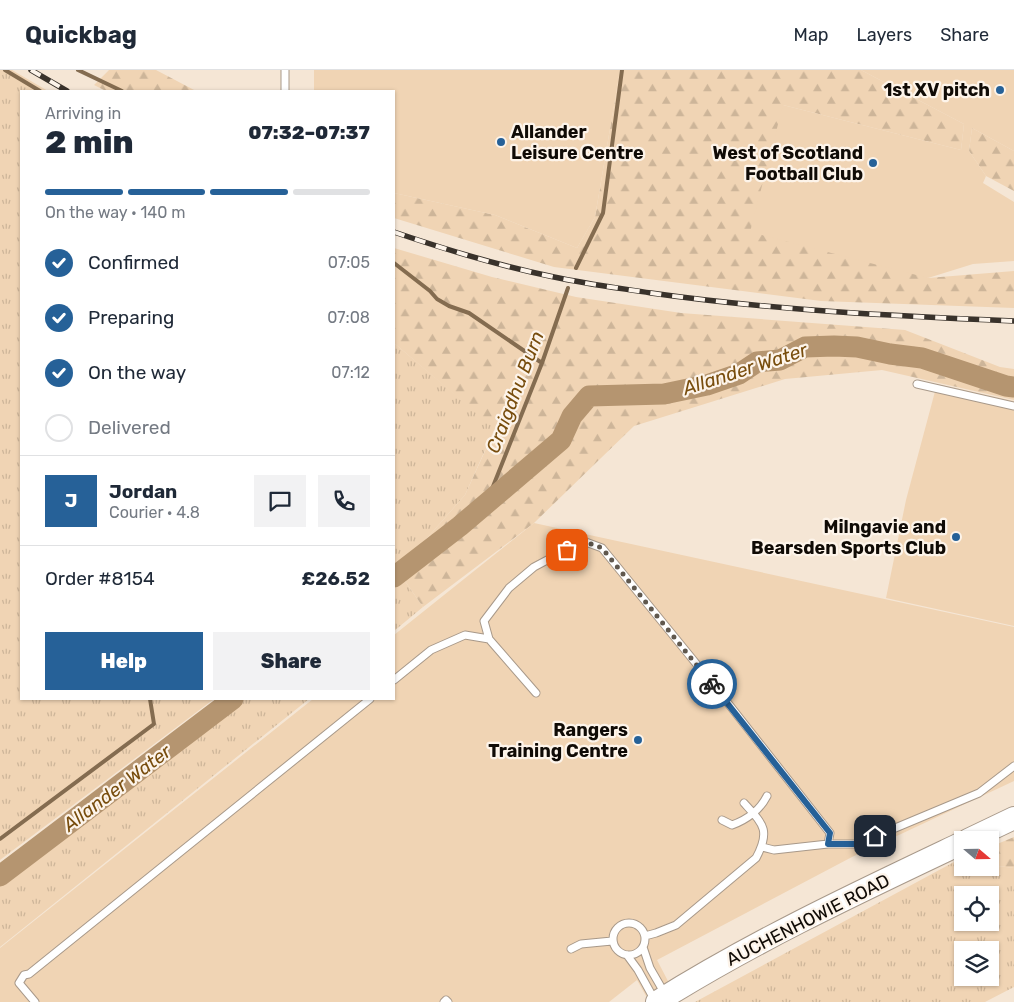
<!DOCTYPE html>
<meta charset="utf-8">
<style>
body{margin:0;font-family:Rubik,sans-serif;background:#f2f2f3;color:#1f2937;height:100vh;display:flex;flex-direction:column;font-size:19px;white-space:nowrap}
*{box-sizing:border-box;margin:0}
p{font-size:16px;color:#747a83}
.icon{flex:none;width:28px;height:28px;fill:none;stroke:currentColor;stroke-width:2;stroke-linecap:round;stroke-linejoin:round}
.map{position:relative;flex:1;overflow:hidden}
.drawer{position:absolute;left:20px;top:20px;width:375px;height:610px;display:flex;flex-direction:column;background:#fff;border-radius:0px;box-shadow:0 1px 4px #0004}
.drawer>*{flex:none}
.needle{width:32px;rotate:110deg}
.buttons{position:absolute;left:954px;top:761px;display:grid;gap:10px}
.buttons a{display:grid;place-items:center;width:45px;height:45px;border-radius:0px;background:#fff;box-shadow:0 1px 4px #0004;font-size:25px}
.pin{position:absolute;display:grid;place-items:center;width:42px;height:42px;color:#fff;margin:-21px;border-radius:10px;box-shadow:0 2px 8px #0006}
.courier{position:absolute;display:grid;place-items:center;width:50px;height:50px;margin:-25px;border:4px solid #266198;border-radius:50%;background:#fff;color:#222;box-shadow:0 1px 6px #0007}
.headline em{font-style:normal;font-weight:800}
.headline div{display:flex;flex-direction:column-reverse}
.headline{display:flex;align-items:center;justify-content:space-between;height:85px;padding:0 25px}
h1{font-size:32px;font-weight:800;line-height:38px}
.bar{display:grid;grid-template-columns:repeat(4,1fr);gap:8px 5px;align-content:center;height:60px;padding:0 25px}
.bar i{height:6px;border-radius:4px;background:#e0e1e3}
.bar .active{background:#266198}
.bar p{grid-column:span 4}
.line{display:flex;align-items:center;gap:12px;padding:0 25px;border-top:1px solid #e0e1e3}
.line div{flex:1}
.round{display:grid;place-items:center;flex:none;width:52px;height:52px;border-radius:0px;background:#f2f2f3}
ol{padding:0 25px;list-style:none}
li{display:flex;align-items:center;gap:15px;height:55px}
li p{margin-inline-start:auto}
li .icon{padding:5px;border-radius:50%;background:#266198;color:#fff;stroke-width:4}
li:last-child{color:#747a83}
li i{width:28px;height:28px;border:2px solid #e0e1e3;border-radius:50%}
.button{display:flex;gap:10px;margin-top:auto;padding:10px 25px}
.button a{flex:1;height:58px;border-radius:0px;background:#266198;color:#fff;font-size:20px;font-weight:800;line-height:58px;text-align:center}
.button a+a{background:#f2f2f3;color:#1f2937}
header{display:flex;align-items:center;gap:30px;box-sizing:border-box;height:70px;padding:0 25px;background:#fff;border-bottom:1px solid #e0e1e3}
header strong{font-size:24px}
nav{display:flex;gap:28px;margin-inline-start:auto;font-size:18px}
.map>svg:first-child{display:block}
.grass{fill:url(#grass-tufts);fill-rule:evenodd}
.forest{fill:url(#forest-firs)}
.green{fill:#f0d4b4}
.lines{fill:none;stroke-linecap:round;stroke-linejoin:round}
.stream{stroke:#846c50;stroke-width:4}
.river{stroke:#b59570;stroke-width:21}
.service-casing{stroke:#a8998a;stroke-width:9}
.primary-casing{stroke:#a8998a;stroke-width:24}
.service{stroke:#fff;stroke-width:7}
.primary{stroke:#fff;stroke-width:22}
.rail-casing{stroke:#39322b;stroke-width:5.5}
.rail{stroke:#fdf4ea;stroke-width:4;stroke-dasharray:11;stroke-linecap:butt}
.done{stroke:#60584e;stroke-width:5;stroke-dasharray:0 9}
.route{stroke:#266198;stroke-width:6}
.poi-dot{fill:#266198;stroke:#fdf4ea;stroke-width:2}
.labels{text-anchor:middle;dominant-baseline:central;stroke-width:4.5;stroke-linejoin:round;paint-order:stroke}
.poi-label{font-size:18px;font-weight:bold;fill:#100b06;stroke:#fdf4ea;text-anchor:end}
.street-label{font-size:18px;fill:#100b06;stroke:#fdf4ea}
.water-label{font-size:19px;font-style:italic;fill:#784d0d;stroke:#fdf4ea}
</style>
<header>
<strong>Quickbag</strong>
<nav><a>Map</a><a>Layers</a><a>Share</a></nav>
</header>
<div class="map">
<svg width="1014" height="932" viewBox="0 0 1014 932">
<defs>
<pattern id="grass-tufts" width="24" height="20" patternUnits="userSpaceOnUse" patternTransform="scale(1.25)"><rect width="24" height="20" fill="#f0d4b4"/><path d="M3 7l-1-3M5 7V3M7 7l1-3M15 17l-1-3M17 17v-4M19 17l1-3" fill="none" stroke="#cdb599"/></pattern>
<pattern id="forest-firs" width="22" height="20" patternUnits="userSpaceOnUse" patternTransform="scale(1.25)"><rect width="22" height="20" fill="#f0d4b4"/><path d="M5 1l3.5 6h-7zM16 11l3.5 6h-7z" fill="#cdb599"/></pattern>
</defs>
<rect width="100%" height="100%" fill="#f5e6d5"/>
<path class="grass" d="M 0,0 L 12,0 L 48,21 L 21,21 L 21,629 L 214,629 L 0,790 Z
M 394,273 L 495,358 L 465,425 L 398,501 L 423,537 L 394,561 Z
M 224,629 L 309,629 L 0,877 L 0,793 Z
M 954,792 L 962,793 L 962,798 L 990,798 L 990,795 L 1014,798 L 1014,917 L 985,932 L 695,932 ZM 962,825 L 990,825 L 990,852 L 962,852 ZM 962,880 L 990,880 L 990,908 L 962,908 Z"/>
<path class="forest" d="M 109,0 L 156,0 L 196,21 L 106,21 L 94,15 Z
M 620,0 L 861,0 L 964,54 L 961,80 L 783,35 L 928,208 L 1014,201 L 1014,238 L 821,231 L 554,197 L 394,148 L 394,123 L 495,145 L 577,178 L 595,147 Z
M 972,58 L 1014,81 L 1014,121 L 986,106 L 969,81 Z
M 394,178 L 492,207 L 576,227 L 681,243 L 905,260 L 1000,297 L 1014,299 L 1014,330 L 882,300 L 785,309 L 634,356 L 534,453 L 423,537 L 398,501 L 465,425 L 495,359 L 394,273 Z
M 1014,767 L 1014,798 L 990,795 L 990,777 Z"/>
<path class="green" d="M 314,0 L 620,0 L 595,147 L 577,178 L 495,145 L 394,123 L 394,21 L 314,21 Z
M 861,0 L 1014,0 L 1014,81 L 972,58 L 969,81 L 986,106 L 983,113 L 1014,132 L 1014,191 L 973,194 L 928,208 L 750,162 L 783,35 L 961,80 L 964,54 Z
M 937,314 L 1014,331 L 1014,556 L 886,528 L 906,430 Z
M 534,453 L 1014,557 L 1014,711 L 852,787 L 657,890 L 669,913 L 646,926 L 637,910 L 609,932 L 0,932 L 0,878 L 313,629 L 394,629 L 394,565 Z"/>
<g class="lines">
<path class="stream" d="M 5,0 L 40,21
M 78,0 L 122,21
M 394,193 L 430,221 L 437,229 L 449,236 L 469,243 L 542,293
M 576,198 L 603,143 L 622,0
M 486,434 L 542,293 L 568,218
M 0,769 L 154,654 L 150,629"/>
<path class="river" d="M 394,507 L 460,456 L 561,370 L 572,346 L 589,326 L 664,324 L 707,315 L 739,304 L 757,292 L 780,290 L 805,277 L 834,276 L 857,277 L 890,284 L 922,288 L 1006,316 L 1014,317
M 0,806 L 233,629"/>
<g class="service-casing">
<path id="service" d="M 285,0 L 285,21
M 917,314 L 1014,336
M 489,569 L 536,623
M 394,610 L 431,580 L 465,565 L 489,569 L 484,551 L 509,518 L 534,497 L 583,471 L 602,478 L 716,618 L 830,763 L 828,774
M 722,750 L 732,755 C 746,750 760,740 767,726
M 762,777 L 774,780 L 828,774 L 857,774 L 979,723 L 1014,696
M613 869a16 16 0 1 1 32 0a16 16 0 1 1-32 0Z
M 645,866 L 656,863 L 676,855 L 756,788 C 771,760 763,754 744,733
M 643,877 L 650,898 L 665,924
M 571,879 L 581,874 L 612,871
M 627,885 L 638,900 L 654,929
M 35,932 L 19,913 L 24,905 L 29,904 L 370,629
M 444,932 L 446,930 L 448,932"/>
</g>
<g class="primary-casing">
<path id="primary" d="M 968,770 L 1014,748
M 657,932 C 754,871 859,822 962,773"/>
</g>
<use href="#service" class="service"/>
<use href="#primary" class="primary"/>
<g class="rail-casing">
<path id="rail" d="M 31,0 L 67,21
M 394,162 C 447,180 500,196 554,207 C 586,214 619,218 651,223 C 772,240 893,246 1014,251"/>
</g>
<use href="#rail" class="rail"/>
</g>
<g class="lines">
<path class="done" d="M 567,480 L 583,471 L 602,478 L 712,614"/>
<path class="route" d="M 712,614 L 830,763 L 828,774 L 857,774 L 875,766"/>
</g>
<g class="poi-dot">
<circle cx="1000" cy="20" r="5"/>
<circle cx="501" cy="72" r="5"/>
<circle cx="873" cy="93" r="5"/>
<circle cx="956" cy="467" r="5"/>
<circle cx="638" cy="670" r="5"/>
</g>
<g class="labels">
<g class="poi-label">
<text x="990" y="20">1st XV pitch</text>
<text x="511" y="62" text-anchor="start">Allander<tspan x="511" dy="21">Leisure Centre</tspan></text>
<text x="863" y="83">West of Scotland<tspan x="863" dy="21">Football Club</tspan></text>
<text x="946" y="457">Milngavie and<tspan x="946" dy="21">Bearsden Sports Club</tspan></text>
<text x="628" y="660">Rangers<tspan x="628" dy="21">Training Centre</tspan></text>
</g>
<g class="street-label">
<text transform="translate(808 850) rotate(-27)">AUCHENHOWIE ROAD</text>
</g>
<g class="water-label">
<text transform="translate(745 299) rotate(-18)">Allander Water</text>
<text transform="translate(515 322) rotate(-69)">Craigdhu Burn</text>
<text transform="translate(117 718) rotate(-37)">Allander Water</text>
</g>
</g>
</svg>
<div class="buttons">
<a><svg class="needle" viewBox="-14 -14 28 28"><path d="M0-13l5 13h-10z" fill="#e53935"/><path d="M0 13l5-13h-10z" fill="#747a83"/></svg></a>
<a><svg class="icon" aria-label="locate" viewBox="0 0 24 24"><circle cx="12" cy="12" r="6"/><path d="M12 2v4M12 18v4M2 12h4M18 12h4"/></svg></a>
<a><svg class="icon" aria-label="layers" viewBox="0 0 24 24"><path d="M12 4l9 5-9 5-9-5zM3 14l9 5 9-5"/></svg></a>
</div>
<div class="pin" style="left:567px;top:480px;background:#ea580c"><svg class="icon" aria-label="bag" viewBox="0 0 24 24"><path d="M5 8h14l-1 12H6zM9 8a3 3 0 0 1 6 0"/></svg></div>
<div class="pin" style="left:875px;top:766px;background:#1f2937"><svg class="icon" aria-label="home" viewBox="0 0 24 24"><path d="M3 11l9-7 9 7M6 9v11h12V9"/></svg></div>
<div class="courier" style="left:712px;top:614px"><svg class="icon" aria-label="bike" viewBox="0 0 24 24"><circle cx="6" cy="16" r="4"/><circle cx="18" cy="16" r="4"/><path d="M6 16l4-8h5l3 8M10 8l3 8H6M13 5h3"/></svg></div>
<section class="drawer">
<div class="headline"><div><h1>2 min</h1><p>Arriving in</p></div><em>07:32–07:37</em></div>
<div class="bar"><i class="active"></i><i class="active"></i><i class="active"></i><i></i><p>On the way · 140 m</p></div>
<ol>
<li><svg class="icon" aria-label="check" viewBox="0 0 24 24"><path d="M5 12l5 5 9-10"/></svg>Confirmed<p>07:05</p></li>
<li><svg class="icon" aria-label="check" viewBox="0 0 24 24"><path d="M5 12l5 5 9-10"/></svg>Preparing<p>07:08</p></li>
<li><svg class="icon" aria-label="check" viewBox="0 0 24 24"><path d="M5 12l5 5 9-10"/></svg>On the way<p>07:12</p></li>
<li><i></i>Delivered</li>
</ol>
<div class="line" style="height:90px"><b class="round" style="background:#266198;color:#fff">J</b><div><b>Jordan</b><p>Courier · 4.8</p></div><a class="round"><svg class="icon" aria-label="chat" viewBox="0 0 24 24"><path d="M4 5h16v11H9l-5 4z"/></svg></a><a class="round"><svg class="icon" aria-label="phone" viewBox="0 0 24 24"><path d="M5 4h4l2 5-3 2q2 4 5 5l2-3 5 2v4C11 20 4 13 5 4z"/></svg></a></div>
<div class="line" style="height:65px"><div>Order #8154</div><b>£26.52</b></div>
<div class="button"><a>Help</a><a>Share</a></div>
</section>
</div>
